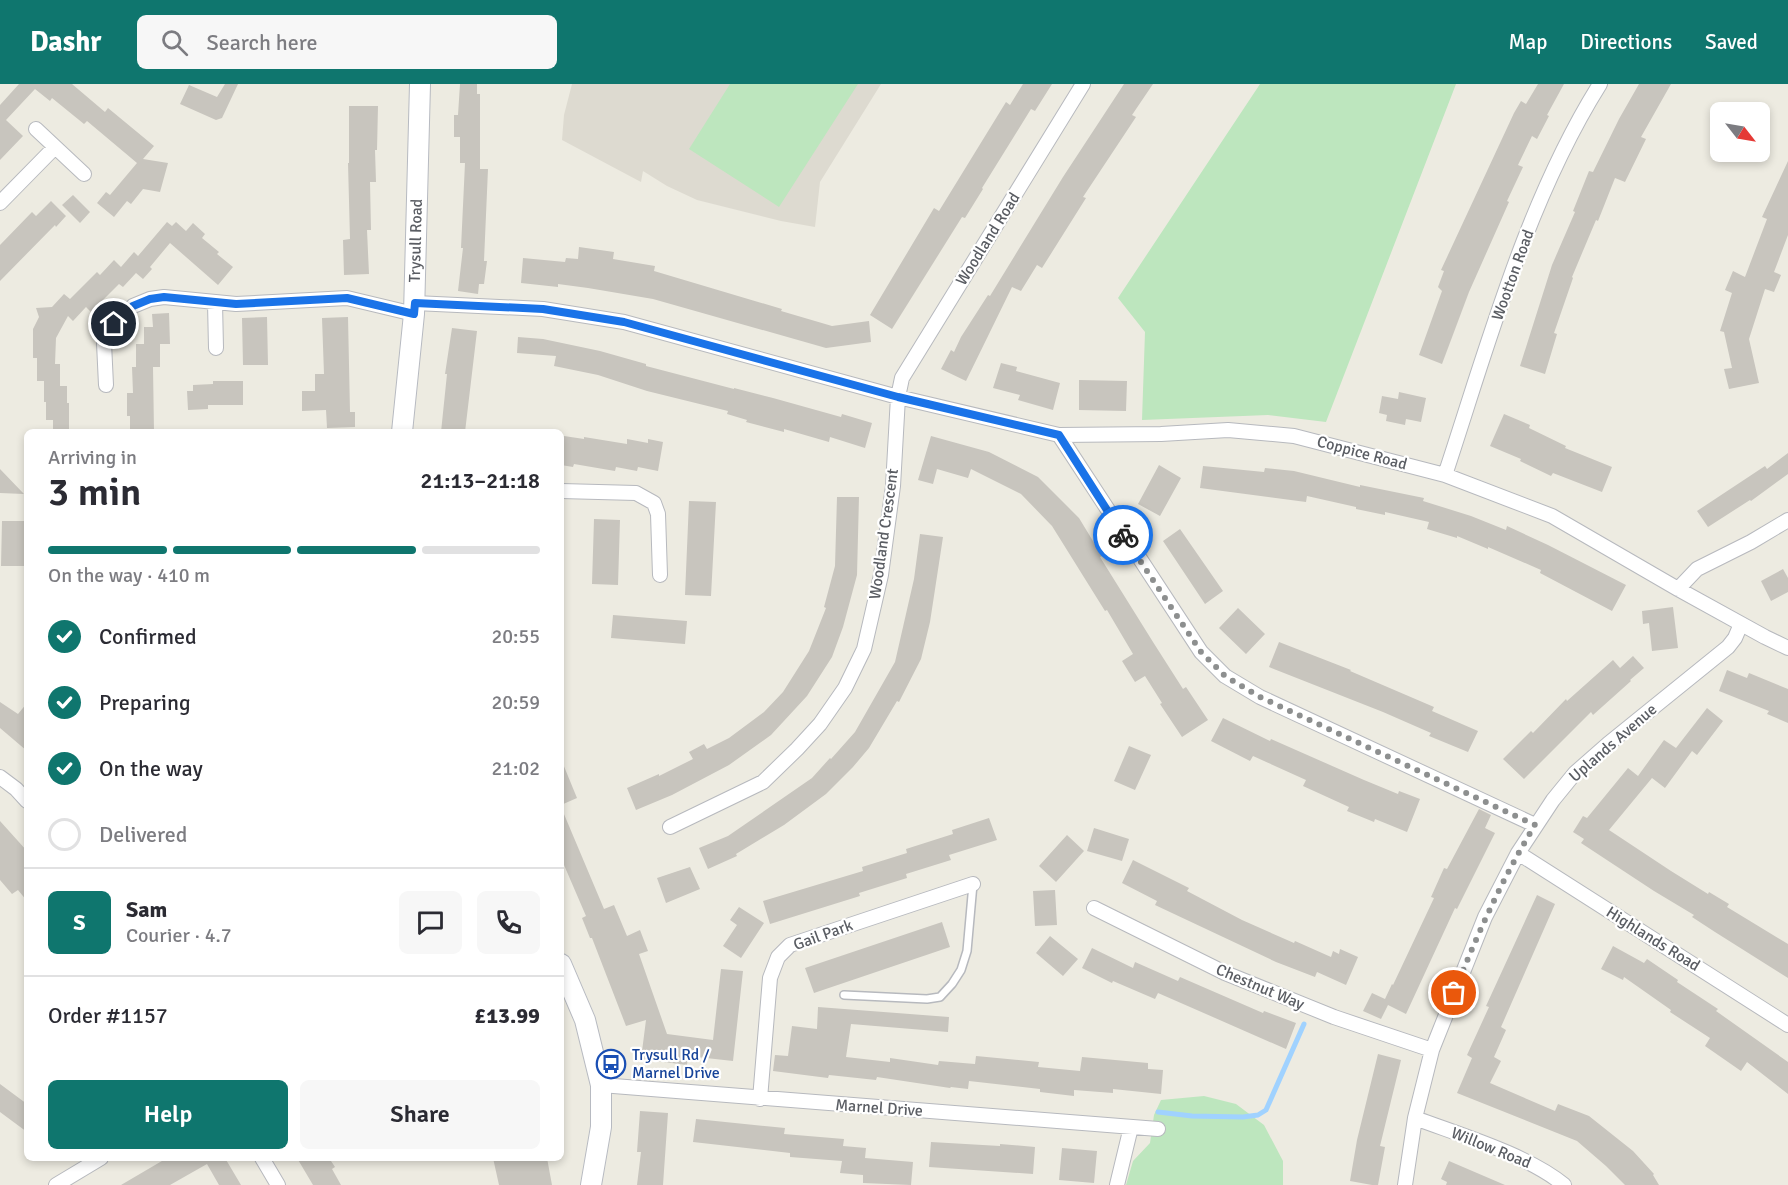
<!DOCTYPE html>
<meta charset="utf-8">
<style>
body{margin:0;font-family:Signika,sans-serif;background:#f7f7f7;color:#2b2b33;height:100vh;display:flex;flex-direction:column;font-size:22px;white-space:nowrap}
*{box-sizing:border-box;margin:0}
p{font-size:20px;color:#7c7c81}
.icon{flex:none;width:33px;height:33px;fill:none;stroke:currentColor;stroke-width:2;stroke-linecap:round;stroke-linejoin:round}
.map{position:relative;flex:1;overflow:hidden}
.details{position:absolute;left:24px;top:345px;width:540px;height:732px;display:flex;flex-direction:column;background:#fff;border-radius:9px;box-shadow:0 3px 9px #0003}
.details>*{flex:none}
.needle{width:39px;rotate:121deg}
.buttons{position:absolute;left:1710px;top:18px;display:grid;gap:12px}
.buttons a{display:grid;place-items:center;width:60px;height:60px;border-radius:9px;background:#fff;box-shadow:0 3px 9px #0003;font-size:30px}
.pin{position:absolute;display:grid;place-items:center;width:51px;height:51px;color:#fff;margin:-26px;border:3px solid #fff;border-radius:50%;box-shadow:0 2px 6px #0007}
.courier{position:absolute;display:grid;place-items:center;width:60px;height:60px;margin:-30px;border:4px solid #1a73e8;border-radius:50%;background:#fff;color:#222;box-shadow:0 2px 8px #0007}
.overview em{font-style:normal;font-weight:600}
.overview div{display:flex;flex-direction:column-reverse}
.overview{display:flex;align-items:center;justify-content:space-between;height:102px;padding:0 24px}
h1{font-size:39px;font-weight:600;line-height:45px}
.bar{display:grid;grid-template-columns:repeat(4,1fr);gap:9px 6px;align-content:center;height:72px;padding:0 24px}
.bar i{height:8px;border-radius:4px;background:#e1e1e2}
.bar .active{background:#0f766e}
.bar p{grid-column:span 4}
.line{display:flex;align-items:center;gap:15px;padding:0 24px;border-top:2px solid #e1e1e2}
.line div{flex:1}
.round{display:grid;place-items:center;flex:none;width:63px;height:63px;border-radius:9px;background:#f7f7f7}
ol{padding:0 24px;list-style:none}
li{display:flex;align-items:center;gap:18px;height:66px}
li p{margin-inline-start:auto}
li .icon{padding:6px;border-radius:50%;background:#0f766e;color:#fff;stroke-width:4}
li:last-child{color:#7c7c81}
li i{width:33px;height:33px;border:3px solid #e1e1e2;border-radius:50%}
.primary-button{display:flex;gap:12px;margin-top:auto;padding:12px 24px}
.primary-button a{flex:1;height:69px;border-radius:9px;background:#0f766e;color:#fff;font-size:24px;font-weight:600;line-height:69px;text-align:center}
.primary-button a+a{background:#f7f7f7;color:#2b2b33}
header{display:flex;align-items:center;gap:36px;box-sizing:border-box;height:84px;padding:0 30px;background:#0f766e;color:#fff}
header strong{font-size:28px}
nav{display:flex;gap:33px;margin-inline-start:auto;font-size:21px}
.search{width:420px;height:54px;background:#f7f7f7;display:flex;align-items:center;gap:15px;box-sizing:border-box;padding:0 21px;border-radius:9px;color:#7c7c81;font-size:22px}
.map>svg:first-child{display:block}
.education{fill:#dddad0}
.green{fill:#bde6be}
.lines{fill:none;stroke-linecap:round;stroke-linejoin:round}
.stream{stroke:#a0d2ff;stroke-width:5}
.building{fill:#c8c5be}
.lane-casing{stroke:#b7b9be;stroke-width:10}
.street-casing{stroke:#b7b9be;stroke-width:16}
.secondary-casing{stroke:#b7bac1;stroke-width:22}
.lane{stroke:#fff;stroke-width:7}
.street{stroke:#fff;stroke-width:14}
.secondary{stroke:#fff;stroke-width:20}
.done{stroke:#8d8f8f;stroke-width:6;stroke-dasharray:0 10.8}
.route{stroke:#1a73e8;stroke-width:8}
.labels{text-anchor:middle;dominant-baseline:central;stroke-width:4.5;stroke-linejoin:round;paint-order:stroke}
.street-label{font-size:16px;fill:#5a5d63;stroke:#fff}
.transit-label{font-size:16px;fill:#164399;stroke:#fff;text-anchor:start}
</style>
<header>
<strong>Dashr</strong>
<div class="search"><svg class="icon" aria-label="search" viewBox="0 0 24 24"><circle cx="10" cy="10" r="6"/><path d="M15 15l6 6"/></svg>Search here</div>
<nav><a>Map</a><a>Directions</a><a>Saved</a></nav>
</header>
<div class="map">
<svg width="1788" height="1101" viewBox="0 0 1788 1101">
<rect width="100%" height="100%" fill="#edebe1"/>
<path class="education" d="M 572,0 L 881,0 L 820,98 L 815,143 L 781,137 L 697,116 L 667,102 L 643,87 L 641,98 L 562,56 L 564,31 Z"/>
<path class="green" d="M 730,0 L 858,0 L 779,123 L 689,65 Z
M 1260,0 L 1456,0 L 1326,338 L 1268,331 L 1142,336 L 1145,248 L 1118,214 Z
M 1204,1012 L 1236,1020 L 1264,1041 L 1283,1077 L 1283,1101 L 1126,1101 L 1133,1077 L 1150,1059 L 1154,1031 L 1161,1016 Z"/>
<g class="lines">
<path class="stream" d="M 1158,1028 L 1192,1032 L 1243,1033 L 1258,1031 L 1266,1026 L 1304,940"/>
</g>
<path class="building" d="M 19,0 L 72,0 L 105,28 L 108,24 L 154,62 L 143,75 L 168,79 L 160,108 L 143,105 L 131,120 L 127,117 L 114,133 L 97,119 L 106,108 L 110,111 L 137,79 L 87,37 L 84,40 L 52,14 L 50,17 L 35,5 L 6,36 L 23,52 L 0,76 L 0,21 Z
M 225,0 L 238,0 L 222,34 L 216,36 L 180,20 L 189,1 L 217,13 Z
M 460,0 L 477,0 L 477,10 L 480,10 L 480,85 L 488,85 L 484,177 L 487,177 L 484,200 L 479,200 L 478,210 L 458,207 L 463,164 L 461,164 L 465,79 L 460,79 L 460,53 L 454,53 L 454,31 L 458,31 Z
M 1023,0 L 1052,0 L 1035,27 L 1031,25 L 982,104 L 983,105 L 965,134 L 962,133 L 892,245 L 870,231 L 934,124 L 939,127 L 1006,18 L 1010,21 Z
M 1124,0 L 1153,0 L 1132,31 L 1136,33 L 1083,113 L 1086,114 L 1042,184 L 1037,181 L 1021,207 L 1012,203 L 966,297 L 941,285 L 951,266 L 954,268 L 961,253 L 988,211 L 990,212 L 1063,93 Z
M 1538,0 L 1564,0 L 1547,31 L 1549,32 L 1537,55 L 1532,52 L 1518,81 L 1523,83 L 1507,117 L 1509,118 L 1469,208 L 1442,280 L 1419,271 L 1442,207 L 1438,203 L 1444,187 L 1441,186 L 1514,29 L 1521,17 L 1526,20 Z
M 1639,0 L 1671,0 L 1641,53 L 1646,55 L 1625,98 L 1615,94 L 1598,137 L 1596,136 L 1572,193 L 1573,194 L 1554,249 L 1557,250 L 1545,290 L 1520,282 L 1552,181 L 1575,128 L 1573,127 L 1589,87 L 1593,88 L 1619,35 Z
M 349,22 L 378,22 L 377,66 L 375,66 L 376,98 L 370,98 L 371,146 L 367,146 L 369,190 L 344,191 L 343,156 L 350,155 L 348,79 L 349,79 Z
M 1788,77 L 1788,151 L 1774,188 L 1781,191 L 1774,208 L 1765,205 L 1749,255 L 1759,299 L 1729,305 L 1724,285 L 1732,284 L 1724,248 L 1720,247 L 1732,209 L 1725,206 L 1733,187 L 1745,193 L 1767,135 L 1762,133 Z
M 73,111 L 90,128 L 80,139 L 62,121 Z
M 51,117 L 66,132 L 56,143 L 55,141 L 0,197 L 0,161 L 32,128 L 36,132 Z
M 167,138 L 172,142 L 176,138 L 186,147 L 193,139 L 205,150 L 202,154 L 219,168 L 217,170 L 233,183 L 218,201 L 170,159 L 150,183 L 152,185 L 143,195 L 136,189 L 123,203 L 119,200 L 91,228 L 86,223 L 73,237 L 68,232 L 56,254 L 55,280 L 60,280 L 60,302 L 67,302 L 67,319 L 69,319 L 69,348 L 53,348 L 53,336 L 46,336 L 46,318 L 44,318 L 44,297 L 37,297 L 37,274 L 33,274 L 33,245 L 39,233 L 36,224 L 52,223 L 64,210 L 70,215 L 97,188 L 100,191 L 114,176 L 121,183 L 134,168 L 138,172 Z
M 579,163 L 614,168 L 613,175 L 655,182 L 654,187 L 782,225 L 781,227 L 832,242 L 869,237 L 871,258 L 826,264 L 653,215 L 588,204 L 558,200 L 558,203 L 521,199 L 523,174 L 565,178 L 566,174 L 578,175 Z
M 169,229 L 170,260 L 160,260 L 160,283 L 153,283 L 154,348 L 130,348 L 130,332 L 127,332 L 127,309 L 133,309 L 132,283 L 136,283 L 136,260 L 144,260 L 144,243 L 153,243 L 152,230 Z
M 267,233 L 268,281 L 243,281 L 242,234 Z
M 348,233 L 350,328 L 355,328 L 355,343 L 327,344 L 326,326 L 302,327 L 302,307 L 315,307 L 315,290 L 324,290 L 322,234 Z
M 452,244 L 477,247 L 465,348 L 441,348 L 447,290 L 445,290 Z
M 518,253 L 543,255 L 600,267 L 646,280 L 646,282 L 734,305 L 734,304 L 773,314 L 841,333 L 842,330 L 872,339 L 865,364 L 830,353 L 829,358 L 784,345 L 784,348 L 746,338 L 747,336 L 727,330 L 728,327 L 647,307 L 598,291 L 554,282 L 556,272 L 517,269 Z
M 1001,279 L 1017,283 L 1016,287 L 1060,299 L 1053,326 L 1018,316 L 1020,311 L 993,304 Z
M 1079,296 L 1127,297 L 1126,327 L 1079,326 Z
M 213,297 L 243,297 L 243,321 L 208,321 L 208,325 L 188,326 L 187,307 L 193,307 L 193,301 L 213,300 Z
M 1399,308 L 1426,314 L 1421,338 L 1406,335 L 1405,341 L 1386,337 L 1387,331 L 1379,329 L 1382,312 L 1398,315 Z
M 1504,330 L 1530,341 L 1529,344 L 1566,362 L 1565,364 L 1612,383 L 1602,408 L 1553,389 L 1551,392 L 1520,377 L 1521,375 L 1490,362 Z
M 564,352 L 584,355 L 584,353 L 627,360 L 627,355 L 648,359 L 648,355 L 663,358 L 658,387 L 638,383 L 637,387 L 616,383 L 615,387 L 574,380 L 573,383 L 561,381 L 561,367 Z
M 931,352 L 989,368 L 1038,393 L 1079,434 L 1102,472 L 1100,473 L 1153,558 L 1183,605 L 1186,603 L 1208,636 L 1182,653 L 1160,620 L 1162,619 L 1145,592 L 1135,598 L 1122,577 L 1133,570 L 1107,526 L 1105,527 L 1052,442 L 1021,410 L 971,385 L 968,394 L 937,385 L 933,400 L 918,396 Z
M 1788,369 L 1788,390 L 1751,417 L 1750,416 L 1708,443 L 1697,427 L 1765,382 L 1767,385 Z
M 1159,381 L 1181,394 L 1160,432 L 1138,420 Z
M 1203,382 L 1264,388 L 1265,384 L 1294,387 L 1360,403 L 1360,401 L 1424,414 L 1423,417 L 1471,432 L 1506,446 L 1507,442 L 1548,461 L 1626,501 L 1612,527 L 1540,489 L 1541,486 L 1488,463 L 1488,465 L 1457,452 L 1457,454 L 1427,445 L 1429,438 L 1385,428 L 1385,431 L 1356,425 L 1356,423 L 1307,412 L 1306,418 L 1200,404 Z
M 0,385 L 24,410 L 0,409 Z
M 837,413 L 859,413 L 857,491 L 843,543 L 832,573 L 807,612 L 771,651 L 729,681 L 672,711 L 636,726 L 627,704 L 659,690 L 659,692 L 693,675 L 689,668 L 704,660 L 707,665 L 729,654 L 764,628 L 783,608 L 809,567 L 826,524 L 824,523 L 835,482 Z
M 689,417 L 716,418 L 711,512 L 685,511 Z
M 594,435 L 620,436 L 618,501 L 592,500 Z
M 2,437 L 27,437 L 27,482 L 1,482 Z
M 1180,445 L 1223,507 L 1205,520 L 1163,457 Z
M 920,450 L 943,453 L 930,538 L 921,575 L 899,618 L 897,617 L 869,664 L 853,683 L 826,710 L 784,741 L 736,770 L 737,772 L 708,785 L 699,764 L 728,752 L 812,694 L 830,674 L 831,675 L 855,648 L 895,578 L 914,495 Z
M 1783,485 L 1788,494 L 1788,508 L 1771,517 L 1761,497 Z
M 1673,523 L 1678,564 L 1652,567 L 1649,539 L 1643,540 L 1642,527 Z
M 1238,524 L 1265,550 L 1246,570 L 1219,544 Z
M 613,531 L 687,537 L 685,560 L 611,554 Z
M 1279,558 L 1351,586 L 1350,587 L 1434,623 L 1432,627 L 1478,647 L 1468,668 L 1429,652 L 1431,649 L 1383,628 L 1269,583 Z
M 1633,572 L 1644,584 L 1630,596 L 1631,597 L 1593,631 L 1591,628 L 1524,695 L 1503,675 L 1531,647 L 1533,649 L 1566,615 L 1567,617 L 1613,576 L 1620,584 Z
M 1727,586 L 1747,594 L 1749,589 L 1788,605 L 1788,639 L 1767,630 L 1769,627 L 1719,607 Z
M 0,618 L 18,630 L 27,619 L 27,667 L 0,644 Z
M 1707,624 L 1723,637 L 1697,671 L 1692,667 L 1665,704 L 1652,694 L 1609,746 L 1671,787 L 1708,810 L 1709,808 L 1729,820 L 1727,823 L 1788,860 L 1788,894 L 1715,848 L 1692,833 L 1694,831 L 1654,807 L 1581,759 L 1584,755 L 1573,748 L 1583,732 L 1587,734 L 1628,684 L 1638,692 L 1664,656 L 1676,664 Z
M 1223,634 L 1270,657 L 1271,655 L 1364,696 L 1398,710 L 1399,707 L 1420,715 L 1407,748 L 1375,735 L 1374,738 L 1347,727 L 1349,723 L 1303,702 L 1306,696 L 1253,672 L 1250,677 L 1211,657 Z
M 1129,662 L 1151,671 L 1135,706 L 1114,697 Z
M 561,675 L 577,714 L 561,721 Z
M 561,723 L 604,825 L 614,821 L 627,852 L 640,846 L 648,867 L 639,870 L 667,950 L 713,956 L 721,885 L 743,887 L 733,977 L 688,972 L 687,981 L 641,975 L 646,936 L 626,942 L 592,854 L 590,854 L 582,834 L 586,832 L 561,774 Z
M 1479,725 L 1491,731 L 1485,744 L 1495,749 L 1457,825 L 1455,824 L 1406,930 L 1388,921 L 1381,935 L 1363,927 L 1372,909 L 1385,915 L 1392,900 L 1393,901 L 1434,814 L 1431,813 L 1444,784 L 1447,785 Z
M 989,734 L 997,756 L 949,771 L 951,776 L 906,790 L 907,794 L 859,809 L 860,812 L 770,840 L 763,817 L 863,787 L 862,783 L 907,769 L 906,765 L 953,750 L 952,746 Z
M 0,737 L 27,767 L 27,817 L 18,806 L 12,810 L 0,796 Z
M 1094,744 L 1129,755 L 1122,777 L 1087,767 Z
M 1067,751 L 1084,767 L 1056,798 L 1039,782 Z
M 1133,776 L 1189,804 L 1187,807 L 1242,836 L 1294,859 L 1295,857 L 1331,873 L 1333,867 L 1339,870 L 1340,865 L 1358,873 L 1346,901 L 1317,888 L 1315,893 L 1276,878 L 1155,821 L 1157,817 L 1122,799 Z
M 690,783 L 700,805 L 666,819 L 657,794 Z
M 1055,806 L 1057,841 L 1035,842 L 1033,807 Z
M 1537,811 L 1555,820 L 1501,943 L 1506,946 L 1494,973 L 1501,977 L 1490,999 L 1555,1027 L 1558,1020 L 1589,1032 L 1633,1067 L 1654,1090 L 1653,1091 L 1659,1101 L 1625,1101 L 1606,1082 L 1577,1057 L 1457,1009 L 1472,974 L 1467,971 L 1489,923 L 1486,922 Z
M 739,823 L 764,839 L 741,874 L 723,862 L 737,841 L 730,836 Z
M 942,838 L 950,863 L 814,909 L 805,884 Z
M 1050,852 L 1078,875 L 1063,892 L 1036,869 Z
M 1613,862 L 1644,879 L 1647,875 L 1678,896 L 1677,898 L 1718,925 L 1716,927 L 1788,978 L 1788,1010 L 1747,978 L 1741,987 L 1705,962 L 1710,954 L 1670,928 L 1671,926 L 1624,893 L 1623,896 L 1601,885 Z
M 1092,864 L 1133,884 L 1135,878 L 1178,897 L 1180,893 L 1263,929 L 1264,927 L 1296,939 L 1286,965 L 1158,909 L 1155,915 L 1113,897 L 1112,899 L 1082,884 Z
M 818,923 L 949,933 L 948,948 L 851,940 L 846,973 L 890,978 L 890,974 L 938,981 L 939,977 L 975,980 L 976,972 L 1039,978 L 1038,983 L 1080,987 L 1082,973 L 1148,979 L 1148,985 L 1163,986 L 1161,1010 L 1113,1005 L 1113,1009 L 1074,1006 L 1074,1012 L 1040,1008 L 1040,1005 L 969,997 L 968,1005 L 951,1003 L 950,1004 L 877,993 L 876,996 L 829,991 L 828,994 L 773,987 L 775,971 L 788,972 L 792,942 L 817,945 Z
M 1378,970 L 1401,976 L 1380,1062 L 1385,1063 L 1378,1101 L 1372,1101 L 1350,1097 L 1357,1056 Z
M 0,1000 L 27,1020 L 27,1048 L 0,1028 Z
M 640,1027 L 668,1029 L 663,1101 L 637,1101 L 641,1068 L 637,1068 Z
M 696,1035 L 785,1044 L 784,1050 L 844,1055 L 843,1062 L 866,1064 L 865,1074 L 913,1078 L 911,1101 L 863,1099 L 863,1091 L 840,1089 L 842,1077 L 790,1073 L 790,1069 L 693,1058 Z
M 931,1058 L 1000,1062 L 1000,1060 L 1035,1063 L 1033,1090 L 929,1083 Z
M 1062,1064 L 1097,1067 L 1094,1099 L 1059,1096 Z
M 167,1074 L 225,1074 L 241,1101 L 219,1101 L 207,1080 L 170,1101 L 121,1101 Z
M 297,1074 L 329,1074 L 335,1083 L 332,1085 L 341,1101 L 313,1101 Z
M 493,1074 L 547,1074 L 552,1101 L 499,1101 Z
M 1449,1077 L 1505,1101 L 1446,1101 L 1447,1098 L 1441,1095 Z"/>
<g class="lines">
<g class="lane-casing">
<path id="lane" d="M 844,911 L 927,915 L 940,913 L 952,900 L 961,886 L 967,867 L 973,800"/>
</g>
<g class="street-casing">
<path id="street" d="M 36,45 L 84,90
M 0,119 L 55,63
M 215,219 L 216,264
M 415,219 L 543,225 L 624,238 L 898,313 L 1059,351 L 1161,350 L 1228,346 L 1294,352 L 1445,391 L 1552,432 L 1678,505 L 1765,553 L 1788,564
M 106,301 L 104,259 L 109,249 L 114,240 L 133,222 L 150,215 L 164,213 L 236,220 L 347,214 L 414,230
M 1059,351 L 1201,568 L 1225,592 L 1260,613 L 1535,741
M 1445,391 C 1488,261 1527,116 1600,0
M 561,407 L 636,409 L 654,419 L 658,430 L 660,491
M 1678,505 L 1697,485 L 1751,458 L 1788,436
M 0,693 L 16,705 L 27,717
M 670,743 L 763,698 L 797,665 L 820,640 L 845,604 L 864,565 L 881,491 L 893,402 L 898,313 L 902,294 L 1083,0
M 1518,769 L 1788,941
M 1094,824 L 1225,889 L 1334,933 L 1432,966
M 601,1001 L 1158,1045
M 760,1015 L 770,894 L 778,873 L 790,861 L 973,800
M 1415,1034 C 1460,1051 1528,1071 1564,1101
M 262,1074 L 278,1101
M 56,1101 L 101,1074
M 1117,1101 L 1131,1043
M 1405,1101 L 1415,1034 L 1432,966 L 1485,833 L 1518,769 L 1553,716 L 1575,689 L 1608,660 L 1728,563 L 1735,554 L 1741,540"/>
</g>
<g class="secondary-casing">
<g id="secondary">
<path id="s1" d="M 402,348 L 414,230 L 420,0"/>
<path d="M 561,880 L 585,936 L 601,1001 L 601,1043 L 591,1101"/>
</g>
</g>
<use href="#lane" class="lane"/>
<use href="#street" class="street"/>
<use href="#secondary" class="secondary"/>
</g>
<g class="lines">
<path class="done" d="M 1123,451 L 1201,568 L 1225,592 L 1260,613 L 1535,741 C 1502,795 1477,851 1454,909"/>
<path class="route" d="M 114,240 L 133,222 L 150,215 L 164,213 L 236,220 L 347,214 L 414,230 L 415,219 L 543,225 L 624,238 L 898,313 L 1059,351 L 1123,451"/>
</g>
<defs>
<g id="bus-ring" transform="scale(1.5)"><circle r="9.5" fill="#fff" stroke="#1a4fb4" stroke-width="1.5"/><path d="M-5-6H5V4H4V6H2V4H-2V6H-4V4H-5ZM-3.5-4V0h7V-4ZM-3.5 1.2v1.5H-2V1.2ZM2 1.2v1.5H3.5V1.2Z" fill="#1a4fb4"/></g>
</defs>
<g fill-rule="evenodd">
<use href="#bus-ring" x="611" y="980"/>
</g>
<g class="labels">
<g class="street-label">
<text transform="translate(988 155) rotate(-58)">Woodland Road</text>
<text stroke="none"><textPath href="#s1" startOffset="192">Trysull Road</textPath></text>
<text transform="translate(1513 191) rotate(-70)">Wootton Road</text>
<text transform="translate(1362 369) rotate(15)">Coppice Road</text>
<text transform="translate(884 450) rotate(-82)">Woodland Crescent</text>
<text transform="translate(1613 659) rotate(-41)">Uplands Avenue</text>
<text transform="translate(823 851) rotate(-20)">Gail Park</text>
<text transform="translate(1653 855) rotate(32)">Highlands Road</text>
<text transform="translate(1260 903) rotate(23)">Chestnut Way</text>
<text transform="translate(879 1024) rotate(4)">Marnel Drive</text>
<text transform="translate(1491 1064) rotate(22)">Willow Road</text>
</g>
<g class="transit-label">
<text x="632" y="971">Trysull Rd /<tspan x="632" dy="18">Marnel Drive</tspan></text>
</g>
</g>
</svg>
<div class="buttons">
<a><svg class="needle" viewBox="-14 -14 28 28"><path d="M0-13l5 13h-10z" fill="#e53935"/><path d="M0 13l5-13h-10z" fill="#7c7c81"/></svg></a>
</div>
<div class="pin" style="left:1454px;top:909px;background:#ea580c"><svg class="icon" aria-label="bag" viewBox="0 0 24 24"><path d="M5 8h14l-1 12H6zM9 8a3 3 0 0 1 6 0"/></svg></div>
<div class="pin" style="left:114px;top:240px;background:#1f2937"><svg class="icon" aria-label="home" viewBox="0 0 24 24"><path d="M3 11l9-7 9 7M6 9v11h12V9"/></svg></div>
<div class="courier" style="left:1123px;top:451px"><svg class="icon" aria-label="bike" viewBox="0 0 24 24"><circle cx="6" cy="16" r="4"/><circle cx="18" cy="16" r="4"/><path d="M6 16l4-8h5l3 8M10 8l3 8H6M13 5h3"/></svg></div>
<section class="details">
<div class="overview"><div><h1>3 min</h1><p>Arriving in</p></div><em>21:13–21:18</em></div>
<div class="bar"><i class="active"></i><i class="active"></i><i class="active"></i><i></i><p>On the way · 410 m</p></div>
<ol>
<li><svg class="icon" aria-label="check" viewBox="0 0 24 24"><path d="M5 12l5 5 9-10"/></svg>Confirmed<p>20:55</p></li>
<li><svg class="icon" aria-label="check" viewBox="0 0 24 24"><path d="M5 12l5 5 9-10"/></svg>Preparing<p>20:59</p></li>
<li><svg class="icon" aria-label="check" viewBox="0 0 24 24"><path d="M5 12l5 5 9-10"/></svg>On the way<p>21:02</p></li>
<li><i></i>Delivered</li>
</ol>
<div class="line" style="height:108px"><b class="round" style="background:#0f766e;color:#fff">S</b><div><b>Sam</b><p>Courier · 4.7</p></div><a class="round"><svg class="icon" aria-label="chat" viewBox="0 0 24 24"><path d="M4 5h16v11H9l-5 4z"/></svg></a><a class="round"><svg class="icon" aria-label="phone" viewBox="0 0 24 24"><path d="M5 4h4l2 5-3 2q2 4 5 5l2-3 5 2v4C11 20 4 13 5 4z"/></svg></a></div>
<div class="line" style="height:78px"><div>Order #1157</div><b>£13.99</b></div>
<div class="primary-button"><a>Help</a><a>Share</a></div>
</section>
</div>
